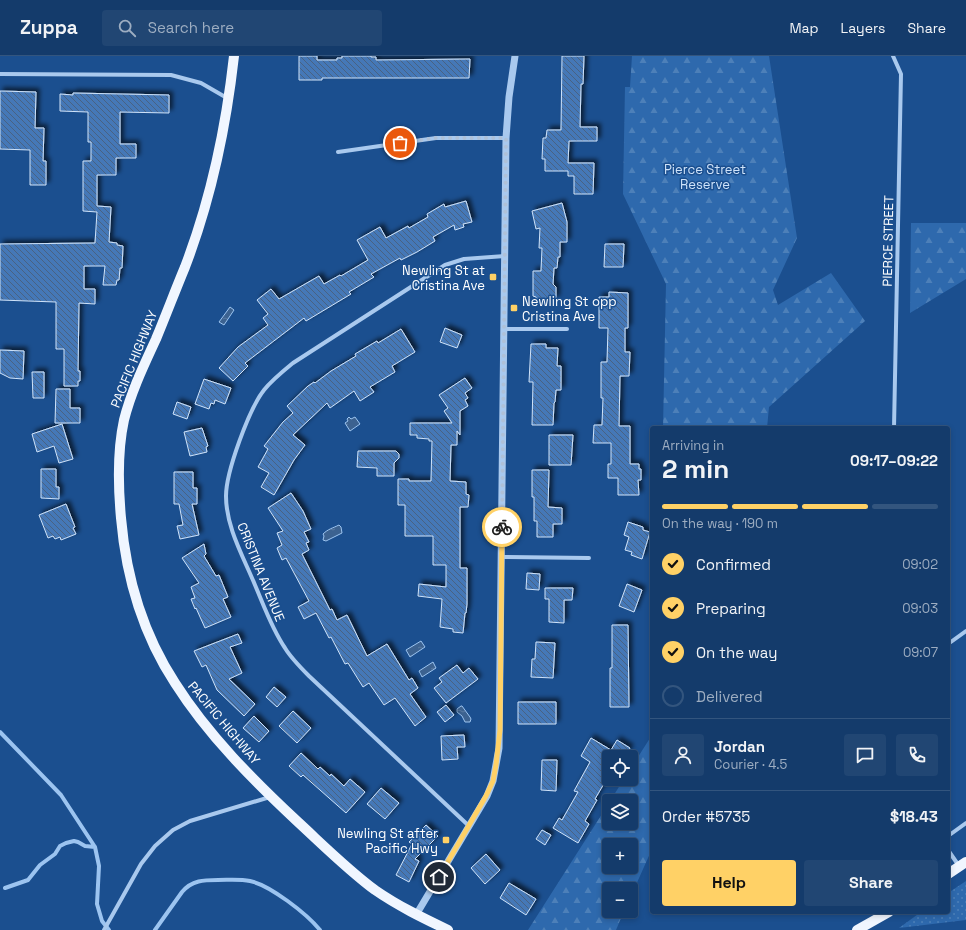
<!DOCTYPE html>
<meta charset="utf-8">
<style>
body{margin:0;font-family:"Space Grotesk",sans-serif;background:#214673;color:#f1f3f6;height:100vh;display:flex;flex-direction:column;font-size:15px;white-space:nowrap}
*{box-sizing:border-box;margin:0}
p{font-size:13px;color:#9dadc1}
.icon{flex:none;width:22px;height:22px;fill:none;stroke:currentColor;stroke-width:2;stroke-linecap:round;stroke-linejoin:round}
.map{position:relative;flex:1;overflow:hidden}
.panel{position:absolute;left:650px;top:370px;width:300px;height:488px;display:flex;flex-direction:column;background:#143b6b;border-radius:4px;box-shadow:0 2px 6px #0003,0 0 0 1px #33557e}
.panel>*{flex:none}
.controls{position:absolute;left:602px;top:694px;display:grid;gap:8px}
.controls a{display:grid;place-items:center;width:36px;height:36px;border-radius:4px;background:#143b6b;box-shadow:0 2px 6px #0003,0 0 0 1px #33557e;font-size:20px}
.pin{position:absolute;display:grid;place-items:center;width:34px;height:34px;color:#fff;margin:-17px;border:2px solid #fff;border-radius:50%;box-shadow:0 1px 4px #0007}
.courier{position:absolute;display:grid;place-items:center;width:40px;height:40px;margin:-20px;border:3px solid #ffd166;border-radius:50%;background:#fff;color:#222;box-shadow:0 1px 5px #0007}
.head em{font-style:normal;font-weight:700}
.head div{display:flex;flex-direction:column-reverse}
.head{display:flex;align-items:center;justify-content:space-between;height:68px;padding:0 12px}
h1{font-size:26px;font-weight:700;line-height:30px}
.bar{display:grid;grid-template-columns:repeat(4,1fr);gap:6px 4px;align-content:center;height:48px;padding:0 12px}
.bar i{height:5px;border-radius:3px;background:#33557e}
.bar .selected{background:#ffd166}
.bar p{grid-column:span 4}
.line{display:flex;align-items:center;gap:10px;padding:0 12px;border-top:1px solid #33557e}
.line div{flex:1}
.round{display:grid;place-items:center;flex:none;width:42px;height:42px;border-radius:4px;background:#214673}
ol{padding:0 12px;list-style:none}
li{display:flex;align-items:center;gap:12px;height:44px}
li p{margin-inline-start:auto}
li .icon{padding:4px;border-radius:50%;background:#ffd166;color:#111;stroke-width:4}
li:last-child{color:#9dadc1}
li i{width:22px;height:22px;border:2px solid #33557e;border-radius:50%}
.cta{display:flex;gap:8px;margin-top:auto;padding:8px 12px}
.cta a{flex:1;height:46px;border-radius:4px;background:#ffd166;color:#111;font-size:16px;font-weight:700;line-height:46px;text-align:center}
.cta a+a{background:#214673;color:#f1f3f6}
header{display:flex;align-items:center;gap:24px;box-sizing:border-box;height:56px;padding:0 20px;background:#143b6b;border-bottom:1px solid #33557e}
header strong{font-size:19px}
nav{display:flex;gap:22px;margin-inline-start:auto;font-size:14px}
.search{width:280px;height:36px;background:#214673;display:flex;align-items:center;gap:10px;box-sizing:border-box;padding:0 14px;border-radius:4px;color:#9dadc1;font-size:15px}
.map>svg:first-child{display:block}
.grass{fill:url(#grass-dots)}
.forest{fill:url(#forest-firs);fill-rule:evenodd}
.water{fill:url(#water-ripples);stroke:#9cc4f0}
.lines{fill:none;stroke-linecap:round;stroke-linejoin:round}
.stream{stroke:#9cc4f0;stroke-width:4}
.building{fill:url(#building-back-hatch);stroke:#cfe3fa;filter:url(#shadow)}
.minor{stroke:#a9c9ee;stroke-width:4}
.tertiary{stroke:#a9c9ee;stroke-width:7}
.primary{stroke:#f0f6ff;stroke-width:10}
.done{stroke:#afc1d8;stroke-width:4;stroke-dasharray:0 7.2}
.route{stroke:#ffd166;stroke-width:5}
.poi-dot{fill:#ffd166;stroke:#1b4f8f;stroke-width:1.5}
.labels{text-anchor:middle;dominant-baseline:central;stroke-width:3;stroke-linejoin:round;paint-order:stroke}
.park-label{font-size:13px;fill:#cfe3fa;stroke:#1b4f8f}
.street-label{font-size:13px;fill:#fff;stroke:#1b4f8f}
.poi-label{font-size:13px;fill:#fff;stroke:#1b4f8f;text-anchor:end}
</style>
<header>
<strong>Zuppa</strong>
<div class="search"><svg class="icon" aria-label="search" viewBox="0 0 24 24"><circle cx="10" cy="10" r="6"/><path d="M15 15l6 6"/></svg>Search here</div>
<nav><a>Map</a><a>Layers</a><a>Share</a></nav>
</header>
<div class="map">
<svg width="966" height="874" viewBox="0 0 966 874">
<defs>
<pattern id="grass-dots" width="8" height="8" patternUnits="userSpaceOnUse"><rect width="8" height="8" fill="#2e69ad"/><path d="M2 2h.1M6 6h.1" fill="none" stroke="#4d80b9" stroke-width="1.8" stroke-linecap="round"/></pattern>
<pattern id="forest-firs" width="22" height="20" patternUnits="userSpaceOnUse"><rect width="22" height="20" fill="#2e69ad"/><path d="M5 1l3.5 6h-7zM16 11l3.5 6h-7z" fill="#4d80b9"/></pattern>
<pattern id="water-ripples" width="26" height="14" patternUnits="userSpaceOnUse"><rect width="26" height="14" fill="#3c6290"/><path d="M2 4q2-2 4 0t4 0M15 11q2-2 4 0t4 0" fill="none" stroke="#597aa1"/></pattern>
<pattern id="building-back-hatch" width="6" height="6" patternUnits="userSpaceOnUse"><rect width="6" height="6" fill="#4478b7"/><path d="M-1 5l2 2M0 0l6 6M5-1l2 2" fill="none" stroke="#486282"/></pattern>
<filter id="shadow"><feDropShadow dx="3.5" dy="-3.5" stdDeviation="2" flood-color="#0009"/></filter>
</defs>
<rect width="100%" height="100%" fill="#1b4f8f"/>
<path class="grass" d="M 966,825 L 966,864 L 899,872 L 921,856 L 948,856 L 948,837 Z"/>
<path class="forest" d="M 632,0 L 769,0 L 797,182 L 773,234 L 778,249 L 831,217 L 865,265 L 769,351 L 767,372 L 663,372 L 666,228 L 623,138 L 625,31 L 630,31 Z
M 911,167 L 966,167 L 966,223 L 910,257 Z
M 652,679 L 652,793 L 631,840 L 631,833 L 609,833 L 609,855 L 624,855 L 616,874 L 528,874 L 609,747 L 609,767 L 631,767 L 631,745 L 610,745 L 624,723 L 631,723 L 631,712 ZM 609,789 L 631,789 L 631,811 L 609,811 Z"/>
<path class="water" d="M 230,251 L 234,254 L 224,269 L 219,266 Z
M 349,361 L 351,363 L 355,361 L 360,368 L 350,375 L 345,367 L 348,365 L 347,363 Z
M 339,469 L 341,471 L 342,477 L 326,485 L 323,484 L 324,480 L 323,478 C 328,473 333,472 339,469 Z
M 421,585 L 425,591 L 410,601 L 406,594 Z
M 433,606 L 436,612 L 422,621 L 419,615 Z
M 461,650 L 462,650 L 470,661 L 471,663 L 470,666 L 465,666 L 462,660 L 457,656 L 457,653 Z"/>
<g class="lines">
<path class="stream" d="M 0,676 L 61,739 L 95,791 L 99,810 L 97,848 L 102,865 L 109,874
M 5,832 L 28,824 L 40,809 L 55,798 L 60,790 L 66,787 L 74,785 L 78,786 L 85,790 L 95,791
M 155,874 L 182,836 C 192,824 204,824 218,824 C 229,824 240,823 250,825 C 270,829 307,858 320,874"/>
</g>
<path class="building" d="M 299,0 L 317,0 L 317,4 L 337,4 L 337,2 L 342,2 L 342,0 L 371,0 L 371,1 L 376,1 L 376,4 L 470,3 L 469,22 L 322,22 L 322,24 L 299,24 Z
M 562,0 L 584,0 L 583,28 L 581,28 L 580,71 L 597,71 L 597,85 L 569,85 L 568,107 L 594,107 L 593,138 L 574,138 L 574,120 L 568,120 L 568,115 L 545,115 L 545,103 L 542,103 L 543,82 L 546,82 L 547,74 L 561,74 Z
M 0,35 L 36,36 L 35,72 L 44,72 L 43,105 L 46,105 L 46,129 L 30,129 L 30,94 L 0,93 Z
M 73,37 L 169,39 L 169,57 L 120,56 L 120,88 L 136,88 L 136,102 L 116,102 L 116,119 L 97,119 L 97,150 L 111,151 L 109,186 L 117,187 L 117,189 L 123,190 L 122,212 L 120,212 L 119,224 L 117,224 L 116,229 L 103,229 L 105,210 L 84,210 L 84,233 L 95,233 L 95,248 L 79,247 L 78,315 L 80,315 L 80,325 L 78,325 L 78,330 L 64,330 L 64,293 L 56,293 L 56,246 L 0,244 L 0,188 L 95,187 L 97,156 L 83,155 L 83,105 L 91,105 L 91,86 L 88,86 L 88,56 L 60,55 L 60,38 L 73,39 Z
M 466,145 L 472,166 L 463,168 L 464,171 L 455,174 L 454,169 L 433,181 L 435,185 L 417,196 L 401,204 L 400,202 L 371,218 L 374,221 L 349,236 L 351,238 L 306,265 L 304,262 L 245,307 L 248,310 L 233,325 L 219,312 L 238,291 L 268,269 L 263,262 L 268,258 L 257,244 L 271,233 L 279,243 L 319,220 L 324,228 L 340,219 L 341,220 L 368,204 L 357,184 L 380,171 L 386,182 L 408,170 L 409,172 L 428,161 L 427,158 L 444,148 L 445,151 Z
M 562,147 L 567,166 L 567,186 L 560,186 L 560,201 L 558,201 L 557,212 L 554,212 L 553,228 L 556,231 L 556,243 L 536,243 L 536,241 L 533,240 L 533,215 L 541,215 L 542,192 L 539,192 L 540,172 L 536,173 L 532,155 Z
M 605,188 L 624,188 L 623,211 L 604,211 Z
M 609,236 L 628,237 L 628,272 L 625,272 L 625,296 L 630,296 L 629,320 L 620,320 L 619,370 L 630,370 L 630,408 L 639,408 L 639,413 L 641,413 L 641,424 L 638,424 L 639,439 L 618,439 L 618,422 L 608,422 L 608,408 L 611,408 L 611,387 L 593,387 L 594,369 L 602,369 L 603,342 L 601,342 L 601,306 L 607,306 L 608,272 L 599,272 L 599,241 L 609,241 Z
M 445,272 L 462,279 L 457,292 L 440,286 Z
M 401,273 L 415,296 L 392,310 L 395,316 L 370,331 L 374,336 L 360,345 L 354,335 L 330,352 L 327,347 L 293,379 L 305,389 L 294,404 L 274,439 L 261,431 L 269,417 L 258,411 L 268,393 L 264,390 L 283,366 L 293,357 L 287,350 L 308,330 L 314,326 L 315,327 L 331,315 L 356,300 L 355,298 L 377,285 L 378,287 Z
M 531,288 L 546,288 L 546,292 L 558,292 L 557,310 L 561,310 L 561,334 L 556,334 L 555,346 L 554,347 L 553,369 L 532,369 L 533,326 L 529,326 Z
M 0,294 L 24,295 L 23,323 L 10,322 L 0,317 Z
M 32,316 L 44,316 L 44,342 L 33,342 Z
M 465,322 L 472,332 L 465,337 L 468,342 L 465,344 L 468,350 L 460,355 L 460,379 L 457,375 L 457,389 L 451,389 L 450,425 L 466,426 L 466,438 L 469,439 L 468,451 L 460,451 L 460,512 L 467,512 L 467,548 L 466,557 L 465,557 L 463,577 L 453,576 L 453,573 L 440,571 L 442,543 L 418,540 L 419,528 L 446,531 L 446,509 L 433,509 L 433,480 L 405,480 L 405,449 L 398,449 L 398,423 L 409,423 L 409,425 L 431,425 L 432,385 L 429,385 L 429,383 L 417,382 L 417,379 L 410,379 L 410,367 L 452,367 L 444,355 L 448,352 L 439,339 Z
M 204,323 L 231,332 L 225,348 L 215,344 L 214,348 L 211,347 L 209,353 L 195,348 Z
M 56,333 L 70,333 L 70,352 L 80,352 L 80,367 L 55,367 Z
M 177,346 L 191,351 L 187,363 L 173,358 Z
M 62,368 L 73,403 L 59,407 L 54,390 L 37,396 L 32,378 Z
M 202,372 L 208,390 L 206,391 L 207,396 L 190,400 L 184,376 Z
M 549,379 L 573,379 L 571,409 L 549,409 Z
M 358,395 L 396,395 L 399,398 L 399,402 L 394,407 L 394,420 L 377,420 L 377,412 L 357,411 Z
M 41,413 L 56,413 L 56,431 L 59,431 L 59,443 L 41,442 Z
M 532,414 L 549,414 L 548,451 L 562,452 L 562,468 L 553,468 L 553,481 L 537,481 L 537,465 L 534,465 L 534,441 L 532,441 Z
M 174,416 L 193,416 L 193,432 L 197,432 L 197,448 L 192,448 L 199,479 L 180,483 L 177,470 L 183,469 L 179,448 L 174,448 Z
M 291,437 L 303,455 L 311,473 L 304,476 L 309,486 L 306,487 L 309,494 L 302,498 L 330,554 L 332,553 L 337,564 L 347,559 L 367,600 L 387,588 L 409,624 L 412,622 L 418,632 L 410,638 L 426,661 L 415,670 L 395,642 L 384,649 L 369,627 L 363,631 L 348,607 L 345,608 L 331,581 L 329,582 L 316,557 L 304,563 L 298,551 L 309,545 L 286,502 L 282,504 L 277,492 L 282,489 L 277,477 L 283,475 L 268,452 Z
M 66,448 L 75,471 L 73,472 L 76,478 L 61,484 L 60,481 L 55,483 L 53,480 L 48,482 L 39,459 Z
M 628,466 L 643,471 L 643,474 L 650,476 L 642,503 L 631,499 L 632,496 L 625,494 L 629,481 L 624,479 Z
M 204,488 L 206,498 L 204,500 L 216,520 L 219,519 L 228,541 L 223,543 L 231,561 L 205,572 L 196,552 L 195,553 L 191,543 L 195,542 L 191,531 L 199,527 L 182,502 Z
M 527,517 L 540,518 L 539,534 L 526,533 Z
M 627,528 L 642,534 L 634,556 L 619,550 Z
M 545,532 L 573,532 L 572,544 L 564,544 L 564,567 L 549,566 L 549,543 L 545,543 Z
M 612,569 L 628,569 L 629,651 L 610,651 L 610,612 L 612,612 Z
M 238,578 L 242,587 L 230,591 L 242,617 L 229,623 L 255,648 L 244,660 L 217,634 L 206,609 L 202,611 L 194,595 Z
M 536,586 L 555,587 L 553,622 L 531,621 L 532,603 L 535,603 Z
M 457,609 L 463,617 L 469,612 L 478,623 L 446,647 L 434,632 L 442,626 L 439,622 Z
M 274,631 L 286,641 L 277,651 L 266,641 Z
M 518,646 L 556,646 L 556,668 L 518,668 Z
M 446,649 L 454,659 L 445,666 L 437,656 Z
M 293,655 L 311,672 L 297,687 L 279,670 Z
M 254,660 L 269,675 L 259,686 L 243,672 Z
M 464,679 L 465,691 L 457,691 L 458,703 L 442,704 L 441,680 Z
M 591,682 L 611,694 L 617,684 L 630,692 L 624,701 L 609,701 L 609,719 L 595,743 L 597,744 L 585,765 L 589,768 L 578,787 L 553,772 L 559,762 L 562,764 L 578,736 L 574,735 L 590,706 L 581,700 Z
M 301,697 L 318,713 L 320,711 L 330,720 L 331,718 L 344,730 L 350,723 L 365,736 L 346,757 L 303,719 L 301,721 L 289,710 Z
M 542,704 L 557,704 L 556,735 L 541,734 Z
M 381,732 L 399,747 L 385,763 L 367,748 Z
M 426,769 L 438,780 L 415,803 L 419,805 L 409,826 L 396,819 L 412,788 L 409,786 Z
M 542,774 L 551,779 L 545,789 L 536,783 Z
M 486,798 L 500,814 L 485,828 L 471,812 Z
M 509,827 L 536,843 L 526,859 L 500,842 Z"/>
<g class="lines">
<path class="minor" d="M 893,0 L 901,18 L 894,372
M 0,18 L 171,19 L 201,27 L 227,42
M 338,96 L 436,82 L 506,82
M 504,273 L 567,273
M 502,501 L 589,502
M 948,588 L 966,575
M 469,770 L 309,620 C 300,611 291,602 285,592 C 272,573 264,550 255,529 C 243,500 226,471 226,440 C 226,416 249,353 264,334 C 272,324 282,316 293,307 L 445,209 L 464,203 L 505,200
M 948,780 L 966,767
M 948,794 L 959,810
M 104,874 L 141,808 L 155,790 L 173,774 L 190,765 L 270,741"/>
<path class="tertiary" d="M 416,859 L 487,740 L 493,725 L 499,692 L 506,82 L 509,41 L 515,0"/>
<path class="primary" d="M 234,0 C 226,72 211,143 185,211 C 175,235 166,259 156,283 C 144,309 131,336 124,364 C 117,396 118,429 121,462 C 126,520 143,578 175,627 C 208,679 253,724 298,766 C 323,789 348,814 375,834 C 398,850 423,862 448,874
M 948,818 L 966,806
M 857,874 L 889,856"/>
</g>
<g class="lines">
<path class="done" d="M 400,87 L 436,82 L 506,82 L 502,471"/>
<path class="route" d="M 439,821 L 486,740 L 493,725 L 496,709 L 500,674 L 502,471"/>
</g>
<g class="poi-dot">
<rect x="489" y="217" width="8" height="8" rx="2"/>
<rect x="510" y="248" width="8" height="8" rx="2"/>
<rect x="442" y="780" width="8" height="8" rx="2"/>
</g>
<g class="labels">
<g class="park-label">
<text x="705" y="113">Pierce Street<tspan x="705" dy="15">Reserve</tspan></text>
</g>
<g class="street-label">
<text transform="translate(888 185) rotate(-89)">PIERCE STREET</text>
<text transform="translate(134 303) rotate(-68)">PACIFIC HIGHWAY</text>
<text transform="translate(261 516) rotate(68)">CRISTINA AVENUE</text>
<text transform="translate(224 667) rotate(50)">PACIFIC HIGHWAY</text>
</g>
<g class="poi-label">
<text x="485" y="214">Newling St at<tspan x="485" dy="15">Cristina Ave</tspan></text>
<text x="522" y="245" text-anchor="start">Newling St opp<tspan x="522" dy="15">Cristina Ave</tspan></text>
<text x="438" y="777">Newling St after<tspan x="438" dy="15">Pacific Hwy</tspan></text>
</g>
</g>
</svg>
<div class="controls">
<a><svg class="icon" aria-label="locate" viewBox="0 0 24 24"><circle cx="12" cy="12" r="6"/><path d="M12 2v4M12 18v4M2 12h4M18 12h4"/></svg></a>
<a><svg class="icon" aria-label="layers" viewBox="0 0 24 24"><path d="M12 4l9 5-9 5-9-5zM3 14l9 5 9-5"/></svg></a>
<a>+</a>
<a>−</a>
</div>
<div class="pin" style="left:400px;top:87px;background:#ea580c"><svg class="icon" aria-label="bag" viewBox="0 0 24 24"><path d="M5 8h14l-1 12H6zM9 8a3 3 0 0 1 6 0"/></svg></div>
<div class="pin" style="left:439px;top:821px;background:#1f2937"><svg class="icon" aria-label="home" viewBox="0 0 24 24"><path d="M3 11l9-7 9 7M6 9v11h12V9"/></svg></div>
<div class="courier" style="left:502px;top:471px"><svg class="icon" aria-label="bike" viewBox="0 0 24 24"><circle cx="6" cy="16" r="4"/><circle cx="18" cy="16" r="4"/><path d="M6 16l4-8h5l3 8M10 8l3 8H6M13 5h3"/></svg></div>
<section class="panel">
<div class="head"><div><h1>2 min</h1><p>Arriving in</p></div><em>09:17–09:22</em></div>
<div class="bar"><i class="selected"></i><i class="selected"></i><i class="selected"></i><i></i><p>On the way · 190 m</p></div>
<ol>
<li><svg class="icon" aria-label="check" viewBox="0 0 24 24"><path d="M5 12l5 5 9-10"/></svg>Confirmed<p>09:02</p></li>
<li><svg class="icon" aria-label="check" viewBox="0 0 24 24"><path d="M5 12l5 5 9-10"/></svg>Preparing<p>09:03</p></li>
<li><svg class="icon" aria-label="check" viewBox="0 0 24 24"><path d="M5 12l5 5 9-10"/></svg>On the way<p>09:07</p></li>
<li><i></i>Delivered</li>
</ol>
<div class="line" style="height:72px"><a class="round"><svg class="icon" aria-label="person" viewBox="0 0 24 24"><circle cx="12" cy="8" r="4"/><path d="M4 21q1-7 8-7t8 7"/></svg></a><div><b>Jordan</b><p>Courier · 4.5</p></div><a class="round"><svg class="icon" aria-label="chat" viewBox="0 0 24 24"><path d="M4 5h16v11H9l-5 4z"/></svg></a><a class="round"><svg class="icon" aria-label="phone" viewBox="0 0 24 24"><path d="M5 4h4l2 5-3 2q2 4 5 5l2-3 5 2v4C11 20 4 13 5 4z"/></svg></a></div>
<div class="line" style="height:52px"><div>Order #5735</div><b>$18.43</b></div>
<div class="cta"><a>Help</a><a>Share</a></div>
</section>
</div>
